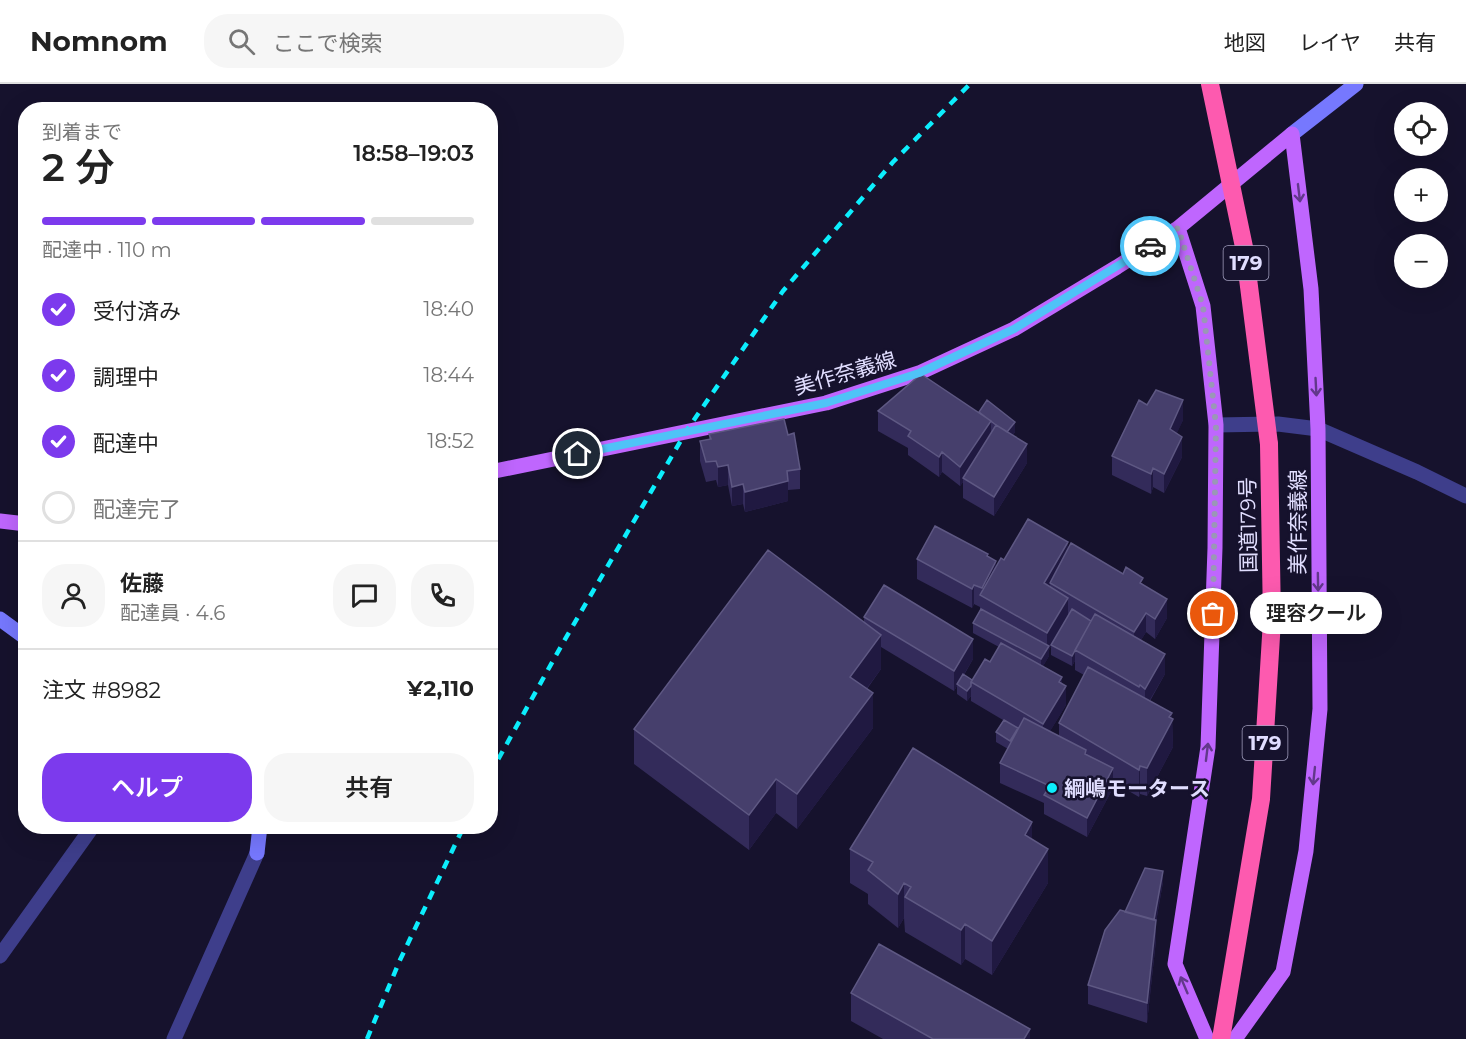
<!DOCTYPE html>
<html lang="ja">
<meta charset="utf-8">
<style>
body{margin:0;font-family:Montserrat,"Noto Sans JP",sans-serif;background:#f6f6f6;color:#222;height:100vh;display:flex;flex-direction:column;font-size:22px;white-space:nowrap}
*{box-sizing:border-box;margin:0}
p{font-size:20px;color:#767676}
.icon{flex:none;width:33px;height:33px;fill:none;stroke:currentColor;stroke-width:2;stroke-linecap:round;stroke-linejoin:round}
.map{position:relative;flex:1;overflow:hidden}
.panel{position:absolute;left:18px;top:18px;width:480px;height:732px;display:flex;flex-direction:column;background:#fff;border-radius:24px;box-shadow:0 6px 24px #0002}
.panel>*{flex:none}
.tools{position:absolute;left:1394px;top:18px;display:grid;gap:12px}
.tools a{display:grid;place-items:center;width:54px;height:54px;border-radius:50%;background:#fff;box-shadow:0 6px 24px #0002;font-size:30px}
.pin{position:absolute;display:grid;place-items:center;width:51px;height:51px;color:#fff;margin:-26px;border:3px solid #fff;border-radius:50%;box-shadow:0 2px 6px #0007}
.courier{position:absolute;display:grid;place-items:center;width:60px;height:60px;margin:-30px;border:4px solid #4fc3f7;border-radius:50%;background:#fff;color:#222;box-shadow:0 2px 8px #0007}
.bubble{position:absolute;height:42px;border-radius:21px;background:#fff;box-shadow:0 6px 24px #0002;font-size:20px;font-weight:600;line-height:42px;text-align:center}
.headline em{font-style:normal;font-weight:600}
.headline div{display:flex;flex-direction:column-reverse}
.headline{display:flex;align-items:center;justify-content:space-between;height:102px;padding:0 24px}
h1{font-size:39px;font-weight:600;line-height:45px}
.bar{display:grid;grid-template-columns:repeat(4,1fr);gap:9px 6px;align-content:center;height:72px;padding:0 24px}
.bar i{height:8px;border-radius:4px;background:#e0e0e0}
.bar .active{background:#7c3aed}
.bar p{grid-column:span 4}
.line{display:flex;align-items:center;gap:15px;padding:0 24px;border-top:2px solid #e0e0e0}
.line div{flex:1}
.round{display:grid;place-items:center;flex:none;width:63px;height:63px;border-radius:24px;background:#f6f6f6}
ol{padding:0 24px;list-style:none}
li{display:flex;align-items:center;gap:18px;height:66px}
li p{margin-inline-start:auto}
li .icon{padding:6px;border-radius:50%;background:#7c3aed;color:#fff;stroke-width:4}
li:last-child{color:#767676}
li i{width:33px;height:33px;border:3px solid #e0e0e0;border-radius:50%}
.action{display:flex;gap:12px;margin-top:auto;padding:12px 24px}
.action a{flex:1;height:69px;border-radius:24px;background:#7c3aed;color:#fff;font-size:24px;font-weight:600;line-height:69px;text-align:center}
.action a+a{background:#f6f6f6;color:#222}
header{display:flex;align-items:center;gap:36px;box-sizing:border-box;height:84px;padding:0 30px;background:#fff;border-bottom:2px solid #e0e0e0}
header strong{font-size:28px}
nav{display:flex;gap:33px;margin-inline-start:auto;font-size:21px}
.search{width:420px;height:54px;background:#f6f6f6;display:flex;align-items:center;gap:15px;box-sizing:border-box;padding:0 21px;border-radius:24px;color:#767676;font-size:22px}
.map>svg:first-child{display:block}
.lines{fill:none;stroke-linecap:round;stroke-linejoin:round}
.street{stroke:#3e3e8b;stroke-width:15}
.secondary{stroke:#7678fe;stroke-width:15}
.primary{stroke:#bf66fe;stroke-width:15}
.highway{stroke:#fd5aaf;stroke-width:18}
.rail{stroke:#0ceefd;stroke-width:4.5;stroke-dasharray:9 8;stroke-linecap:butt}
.highway-bridge{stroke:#fd5aaf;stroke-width:18}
.wall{fill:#332b5a;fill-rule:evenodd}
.shaded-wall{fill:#201941}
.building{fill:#463f6c;stroke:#5e5883;stroke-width:1.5}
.oneway{stroke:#62388b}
.done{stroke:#9a97b6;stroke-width:6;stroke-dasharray:0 10.8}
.route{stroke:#4fc3f7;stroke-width:8}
.poi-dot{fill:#0ceefd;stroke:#16122d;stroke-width:2}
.labels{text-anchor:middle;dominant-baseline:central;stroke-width:5;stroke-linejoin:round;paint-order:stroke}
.shield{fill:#16122d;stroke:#a4a1c0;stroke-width:1.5}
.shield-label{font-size:20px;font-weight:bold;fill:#e1deff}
.street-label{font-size:21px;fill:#e1deff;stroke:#16122d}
.poi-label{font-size:21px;font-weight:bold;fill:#e1deff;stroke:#16122d;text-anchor:start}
</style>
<header>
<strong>Nomnom</strong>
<div class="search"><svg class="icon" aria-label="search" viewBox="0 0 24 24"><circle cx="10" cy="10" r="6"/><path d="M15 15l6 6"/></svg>ここで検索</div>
<nav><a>地図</a><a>レイヤ</a><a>共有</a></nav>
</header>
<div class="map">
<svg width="1466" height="955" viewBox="0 0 1466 955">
<rect width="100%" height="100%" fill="#16122d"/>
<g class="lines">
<path class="street" d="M 1216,341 L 1278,340 L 1318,345 L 1417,388 L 1466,412
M 0,872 L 93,742
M 174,955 L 257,769"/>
<path class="secondary" d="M 1292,50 L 1356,0
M 0,535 L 26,554
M 257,769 L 260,742"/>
<path class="primary" d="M 1178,144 L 1203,222 L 1216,341 L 1215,464 L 1208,663 L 1175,880 L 1207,955
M 490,388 L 826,319 L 919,289 L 1014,245 L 1117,183 L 1178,144 L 1292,50
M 0,437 L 26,440
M 1235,955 L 1283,888 L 1306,767 L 1320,625 L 1318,345 L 1311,205 L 1292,50"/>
<path class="highway" d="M 1221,955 L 1261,715 L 1272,536 L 1269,360"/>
<path class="rail" d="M 490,690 L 564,557 L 687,346 L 783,207 L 893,78 L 970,0
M 367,955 L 400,876 L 464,742"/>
<path class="highway-bridge" d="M 1210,0 L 1244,163 L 1269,360"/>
</g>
<path class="wall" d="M 1147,321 L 1183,336 L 1176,350 L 1182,373 L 1164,409 L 1153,403 L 1151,410 L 1112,391 L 1112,372 Z
M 878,327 L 979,329 L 1015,348 L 1013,351 L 1027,379 L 994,432 L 963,414 L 963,398 L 960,402 L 942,388 L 939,393 L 908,371 L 908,364 L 878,347 Z
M 709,350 L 788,351 L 800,385 L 800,405 L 788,406 L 788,417 L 745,428 L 743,420 L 732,422 L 728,401 L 718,403 L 716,396 L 706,398 L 700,377 L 700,357 L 709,355 Z
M 1068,464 L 1143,500 L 1167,534 L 1155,555 L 1146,548 L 1141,556 L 1165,590 L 1150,617 L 1172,635 L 1173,663 L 1147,712 L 1140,710 L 1139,713 L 1113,698 L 1113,704 L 1087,753 L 1044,730 L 1044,719 L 1000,699 L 1000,679 L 1008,665 L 996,658 L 996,648 L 1003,636 L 971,617 L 971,612 L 967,617 L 957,610 L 957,602 L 954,607 L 881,563 L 881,585 L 867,605 L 873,644 L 797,745 L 776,729 L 749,766 L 634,680 L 634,645 L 864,538 L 864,533 L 973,575 L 964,591 L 972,596 L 990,578 L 999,563 L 973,549 L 973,539 L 980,526 L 980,523 L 974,520 L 972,524 L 917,495 L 917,475 L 988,473 L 996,482 L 1004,476 ZM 1051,562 L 1051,571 L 1072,582 L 1075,577 L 1075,586 L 1084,591 L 1059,639 L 1059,652 L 1050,647 L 1066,621 L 1062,599 L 1043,582 L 1049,572 L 1049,566 Z
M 1032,755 L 1048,799 L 992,891 L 965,875 L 961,881 L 905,848 L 904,834 L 898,844 L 868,820 L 868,810 L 850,799 L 850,765 Z
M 1163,798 L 1156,838 L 1156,856 L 1147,939 L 1088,920 L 1088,901 L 1125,828 Z
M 851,909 L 1030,955 L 883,955 L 851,937 Z"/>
<path class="shaded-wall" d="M 1183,316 L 1183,336 L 1170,365 L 1170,345 Z
M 991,337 L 991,357 L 963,394 L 963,398 L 960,402 L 960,383 Z
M 1015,338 L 1015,348 L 1007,359 L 1007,349 Z
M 1182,353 L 1182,373 L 1164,409 L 1164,390 Z
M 1027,360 L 1027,379 L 994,432 L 994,413 Z
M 942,368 L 942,388 L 939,393 L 939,373 Z
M 728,381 L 728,401 L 718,403 L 718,383 Z
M 1153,384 L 1153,403 L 1151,410 L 1151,390 Z
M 788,397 L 788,417 L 745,428 L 745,408 Z
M 743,400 L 743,420 L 732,422 L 732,403 Z
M 1068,458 L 1068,478 L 1050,499 L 1050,509 L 1044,499 Z
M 996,477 L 996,497 L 982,512 L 982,504 Z
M 974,501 L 974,520 L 972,524 L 972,505 Z
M 1068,514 L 1068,533 L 1049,566 L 1049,572 L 1041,586 L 1041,575 L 1047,564 L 1047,549 Z
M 1167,515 L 1167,534 L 1155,555 L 1155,535 Z
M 1146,529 L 1146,548 L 1134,567 L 1134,548 Z
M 881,551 L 881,585 L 850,627 L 850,593 Z
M 973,555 L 973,575 L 954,607 L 954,587 Z
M 1075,567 L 1075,577 L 1072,582 L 1072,572 Z
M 1165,570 L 1165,590 L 1145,624 L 1145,605 Z
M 1062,593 L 1062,608 L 1066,602 L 1066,621 L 1043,659 L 1043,640 Z
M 971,602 L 971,612 L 967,617 L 967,607 Z
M 873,609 L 873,644 L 797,745 L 797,710 Z
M 1172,629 L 1173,663 L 1147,712 L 1147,684 Z
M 1140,682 L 1140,710 L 1139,713 L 1139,686 Z
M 1113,684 L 1113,704 L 1087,753 L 1087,734 Z
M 776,695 L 776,729 L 749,766 L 749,731 Z
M 1032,738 L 1032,772 L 1025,751 Z
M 1048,765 L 1048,799 L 992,891 L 992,857 Z
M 1163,787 L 1163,798 L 1156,838 L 1156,856 L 1147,939 L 1147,919 L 1154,839 Z
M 904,799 L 904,834 L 898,844 L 898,810 Z
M 965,840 L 965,875 L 961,881 L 961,846 Z
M 1030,945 L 1030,955 L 1024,955 Z"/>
<path class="building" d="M 921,290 L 991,337 L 960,383 L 942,368 L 939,373 L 908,352 L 911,347 L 878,327 Z
M 1156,306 L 1183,316 L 1170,345 L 1182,353 L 1164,390 L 1153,384 L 1151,390 L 1112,372 L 1139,316 L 1147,321 Z
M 987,316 L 1015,338 L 1007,348 L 996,341 L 979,328 Z
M 784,335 L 788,351 L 794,349 L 800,385 L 787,387 L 788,397 L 745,408 L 743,400 L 732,403 L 728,381 L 718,383 L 716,377 L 706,378 L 700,357 L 711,355 L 709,350 Z
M 996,341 L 1027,360 L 994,413 L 963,394 Z
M 1028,435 L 1068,458 L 1044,499 L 1068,514 L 1047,549 L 980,511 L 1001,474 L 1004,476 Z
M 935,442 L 988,470 L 987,472 L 996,477 L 982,504 L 974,501 L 972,505 L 917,475 Z
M 1071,459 L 1123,490 L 1126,483 L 1143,494 L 1140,499 L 1167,515 L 1155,535 L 1146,529 L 1134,548 L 1050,499 Z
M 768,466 L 881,551 L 850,593 L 873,609 L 797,710 L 776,695 L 749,731 L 634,645 Z
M 884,501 L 973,555 L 954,587 L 864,533 Z
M 981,525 L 1049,562 L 1041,575 L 973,539 Z
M 1072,525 L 1091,537 L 1072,572 L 1051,561 Z
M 1095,530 L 1165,570 L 1145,605 L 1140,601 L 1139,603 L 1075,566 Z
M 1001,559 L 1062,593 L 1059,598 L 1066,602 L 1043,640 L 971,598 L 985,575 L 990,578 Z
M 1088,583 L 1172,629 L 1169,633 L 1173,635 L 1147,684 L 1140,682 L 1139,686 L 1059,639 Z
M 963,590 L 972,596 L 971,598 L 971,602 L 967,607 L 957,600 Z
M 1024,634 L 1086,666 L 1085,670 L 1113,684 L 1087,734 L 1044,711 L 1050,702 L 1000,679 Z
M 1004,636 L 1018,644 L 1010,657 L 996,648 Z
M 913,664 L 1032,738 L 1025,751 L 1048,765 L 992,857 L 965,840 L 961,846 L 905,813 L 911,803 L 904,799 L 898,810 L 868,786 L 873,778 L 850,765 Z
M 1145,784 L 1163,787 L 1154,836 L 1125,828 Z
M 1120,826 L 1156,836 L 1147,919 L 1088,901 L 1105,846 Z
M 879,860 L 1030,945 L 1024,955 L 933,955 L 851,909 Z"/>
<defs><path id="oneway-shaft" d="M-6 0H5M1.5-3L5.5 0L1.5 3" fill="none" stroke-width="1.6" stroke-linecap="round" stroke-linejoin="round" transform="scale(1.5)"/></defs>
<g class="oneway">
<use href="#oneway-shaft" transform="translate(1299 109) rotate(83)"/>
<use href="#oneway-shaft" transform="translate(1316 303) rotate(87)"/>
<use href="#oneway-shaft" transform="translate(1318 498) rotate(89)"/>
<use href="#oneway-shaft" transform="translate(1207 668) rotate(-83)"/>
<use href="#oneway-shaft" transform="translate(1314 692) rotate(96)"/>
<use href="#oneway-shaft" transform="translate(1184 901) rotate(-113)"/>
</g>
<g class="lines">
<path class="done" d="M 1150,162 L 1178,144 L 1203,222 L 1216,342 L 1213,530"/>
<path class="route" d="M 578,370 L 826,319 L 919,289 L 1014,245 L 1150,162"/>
</g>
<circle class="poi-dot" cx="1052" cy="704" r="6"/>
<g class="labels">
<g class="shield">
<rect x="1223.5" y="162" width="45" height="34" rx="4.5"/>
<rect x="1242.5" y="642" width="45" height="34" rx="4.5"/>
</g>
<g class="shield-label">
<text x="1246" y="179">179</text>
<text x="1265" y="659">179</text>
</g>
<g class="street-label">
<text transform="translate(845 289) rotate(-16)">美作奈義線</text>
<text transform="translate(1297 438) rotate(-90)">美作奈義線</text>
<text transform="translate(1248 441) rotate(-91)">国道179号</text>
</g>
<g class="poi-label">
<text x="1064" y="704">綱嶋モータース</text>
</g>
</g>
</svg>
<div class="tools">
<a><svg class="icon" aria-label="locate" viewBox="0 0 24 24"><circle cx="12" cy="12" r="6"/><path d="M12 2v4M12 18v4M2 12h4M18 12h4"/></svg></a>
<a>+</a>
<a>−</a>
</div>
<div class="pin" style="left:1213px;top:530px;background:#ea580c"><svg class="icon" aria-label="bag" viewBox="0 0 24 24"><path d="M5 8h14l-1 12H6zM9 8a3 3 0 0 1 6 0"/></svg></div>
<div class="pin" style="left:578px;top:370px;background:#1f2937"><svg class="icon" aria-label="home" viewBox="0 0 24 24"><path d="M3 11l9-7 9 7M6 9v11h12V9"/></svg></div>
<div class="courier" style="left:1150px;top:162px"><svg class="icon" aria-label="car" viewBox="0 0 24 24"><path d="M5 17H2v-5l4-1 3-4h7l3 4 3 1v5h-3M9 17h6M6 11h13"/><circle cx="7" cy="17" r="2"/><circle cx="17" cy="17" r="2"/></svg></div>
<div class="bubble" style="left:1250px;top:508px;width:132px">理容クール</div>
<section class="panel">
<div class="headline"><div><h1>2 分</h1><p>到着まで</p></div><em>18:58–19:03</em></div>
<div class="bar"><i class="active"></i><i class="active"></i><i class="active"></i><i></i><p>配達中 · 110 m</p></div>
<ol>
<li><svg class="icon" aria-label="check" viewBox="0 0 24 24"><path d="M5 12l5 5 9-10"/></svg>受付済み<p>18:40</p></li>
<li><svg class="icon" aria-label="check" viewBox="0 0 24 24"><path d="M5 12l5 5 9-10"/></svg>調理中<p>18:44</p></li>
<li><svg class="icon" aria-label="check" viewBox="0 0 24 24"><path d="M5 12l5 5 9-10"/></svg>配達中<p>18:52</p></li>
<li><i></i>配達完了</li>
</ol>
<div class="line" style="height:108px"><a class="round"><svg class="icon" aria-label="person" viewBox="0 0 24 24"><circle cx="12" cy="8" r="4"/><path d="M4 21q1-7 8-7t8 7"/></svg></a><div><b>佐藤</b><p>配達員 · 4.6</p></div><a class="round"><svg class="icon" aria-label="chat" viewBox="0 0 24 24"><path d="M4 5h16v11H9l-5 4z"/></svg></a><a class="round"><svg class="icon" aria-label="phone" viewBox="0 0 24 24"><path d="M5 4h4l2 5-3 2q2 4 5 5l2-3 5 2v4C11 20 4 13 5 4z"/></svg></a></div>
<div class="line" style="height:78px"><div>注文 #8982</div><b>¥2,110</b></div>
<div class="action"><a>ヘルプ</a><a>共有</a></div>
</section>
</div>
